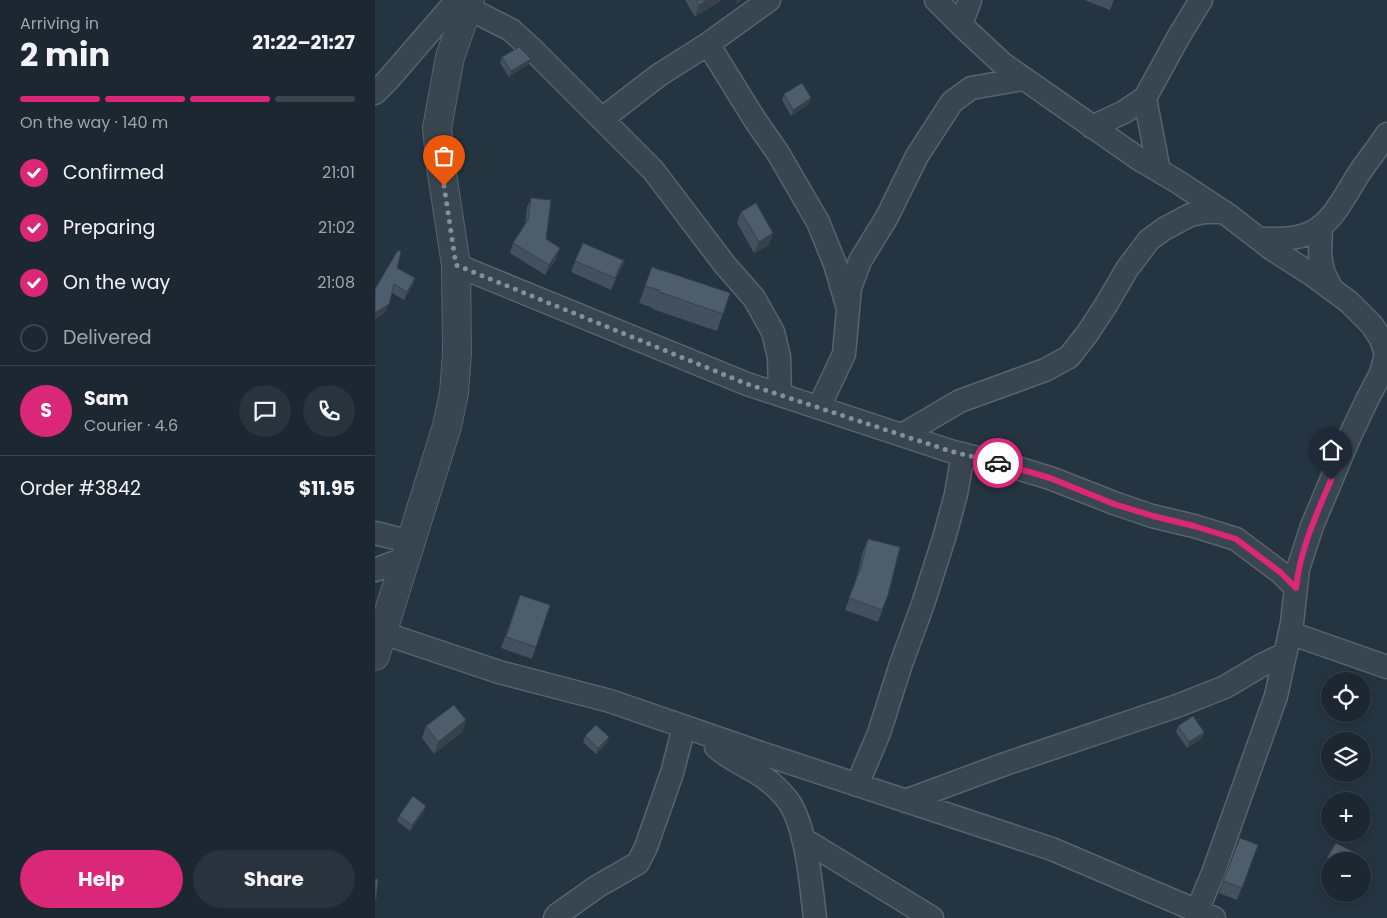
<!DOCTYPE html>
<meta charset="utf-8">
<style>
body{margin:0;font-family:Poppins,sans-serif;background:#29333d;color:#f1f3f6;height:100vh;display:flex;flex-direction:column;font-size:19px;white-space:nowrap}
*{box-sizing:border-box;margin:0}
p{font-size:16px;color:#a0a5ab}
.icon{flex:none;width:28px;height:28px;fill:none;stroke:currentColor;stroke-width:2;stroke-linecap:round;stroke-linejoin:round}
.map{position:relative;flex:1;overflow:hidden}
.side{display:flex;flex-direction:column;background:#1c2731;width:375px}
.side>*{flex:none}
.fabs{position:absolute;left:946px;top:672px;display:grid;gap:10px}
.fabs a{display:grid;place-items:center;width:50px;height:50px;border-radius:50%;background:#1c2731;box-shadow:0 2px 8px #0003,0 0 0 1px #3a444d;font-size:25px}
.pin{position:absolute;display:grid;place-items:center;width:42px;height:42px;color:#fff;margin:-51px -21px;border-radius:50% 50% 50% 0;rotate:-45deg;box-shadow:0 0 5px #0007}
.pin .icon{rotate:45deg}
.courier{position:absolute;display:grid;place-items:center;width:50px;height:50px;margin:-25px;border:4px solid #db2777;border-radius:50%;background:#fff;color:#222;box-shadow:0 1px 6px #0007}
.overview em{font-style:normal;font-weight:700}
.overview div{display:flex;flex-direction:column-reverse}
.overview{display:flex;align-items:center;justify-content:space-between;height:85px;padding:0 20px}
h1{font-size:32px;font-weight:700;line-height:38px}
.bar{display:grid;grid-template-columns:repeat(4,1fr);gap:8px 5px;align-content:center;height:60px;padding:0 20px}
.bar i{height:6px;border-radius:4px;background:#3a444d}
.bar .current{background:#db2777}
.bar p{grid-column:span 4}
.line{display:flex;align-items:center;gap:12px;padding:0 20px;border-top:1px solid #3a444d}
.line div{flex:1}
.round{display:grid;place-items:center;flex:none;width:52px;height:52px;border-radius:26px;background:#29333d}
ol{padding:0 20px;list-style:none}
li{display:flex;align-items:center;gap:15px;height:55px}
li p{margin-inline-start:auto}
li .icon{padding:5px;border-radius:50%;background:#db2777;color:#fff;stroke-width:4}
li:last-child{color:#a0a5ab}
li i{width:28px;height:28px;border:2px solid #3a444d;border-radius:50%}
.button{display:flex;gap:10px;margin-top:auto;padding:10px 20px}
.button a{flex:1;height:58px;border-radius:30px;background:#db2777;color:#fff;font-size:20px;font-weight:700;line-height:58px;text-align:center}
.button a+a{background:#29333d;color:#f1f3f6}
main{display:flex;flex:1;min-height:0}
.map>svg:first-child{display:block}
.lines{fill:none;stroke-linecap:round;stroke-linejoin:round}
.minor-casing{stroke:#57636e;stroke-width:25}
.tertiary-casing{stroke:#57636e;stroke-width:30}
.minor{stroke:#394550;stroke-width:22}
.tertiary{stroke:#394550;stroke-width:28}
.wall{fill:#43505d}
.shaded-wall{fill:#37414c}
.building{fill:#4e5d6c;stroke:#37414c}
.done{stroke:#838f9b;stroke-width:5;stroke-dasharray:0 9}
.route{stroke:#db2777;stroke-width:6}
</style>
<main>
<section class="side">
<div class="overview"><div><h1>2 min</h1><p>Arriving in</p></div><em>21:22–21:27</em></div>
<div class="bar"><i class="current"></i><i class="current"></i><i class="current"></i><i></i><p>On the way · 140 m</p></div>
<ol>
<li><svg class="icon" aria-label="check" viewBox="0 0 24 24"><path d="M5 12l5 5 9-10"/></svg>Confirmed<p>21:01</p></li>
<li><svg class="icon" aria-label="check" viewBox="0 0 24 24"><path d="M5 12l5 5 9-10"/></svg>Preparing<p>21:02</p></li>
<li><svg class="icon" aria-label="check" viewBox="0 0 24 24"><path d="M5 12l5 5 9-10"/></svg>On the way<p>21:08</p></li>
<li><i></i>Delivered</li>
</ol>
<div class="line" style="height:90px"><b class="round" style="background:#db2777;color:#fff">S</b><div><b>Sam</b><p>Courier · 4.6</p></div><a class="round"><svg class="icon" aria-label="chat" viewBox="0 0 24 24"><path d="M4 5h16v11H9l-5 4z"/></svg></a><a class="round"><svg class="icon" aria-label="phone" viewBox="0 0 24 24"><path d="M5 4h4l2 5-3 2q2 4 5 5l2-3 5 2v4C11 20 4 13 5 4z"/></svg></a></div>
<div class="line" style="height:65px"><div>Order #3842</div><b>$11.95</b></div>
<div class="button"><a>Help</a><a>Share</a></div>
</section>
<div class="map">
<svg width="1012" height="918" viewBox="0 0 1012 918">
<rect width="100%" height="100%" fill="#253441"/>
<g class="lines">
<g class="minor-casing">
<path id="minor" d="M 561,0 L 586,25 L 628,64 L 764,159 L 803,182 L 853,215 L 897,249 L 936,274 L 974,302 L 997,325 L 1006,339 L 1011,354 L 1006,373 L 992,400 L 974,438 L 937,526 L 923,569 L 917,623 L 901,696 L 838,873 L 822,911
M 93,8 L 136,30 L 158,50 L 278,170 L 350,265 L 379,298 L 398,332 L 404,357 L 405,395
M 586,25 L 595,0
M 333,44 L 380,120 L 403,153 L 443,222 L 460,264 L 472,305
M 0,93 L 12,81 L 76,7 L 84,0
M 770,98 L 784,171
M 227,119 L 284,75 L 333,44 L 394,0
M 717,127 L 749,112 L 770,98 L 804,36 L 826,0
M 946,226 L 945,255 L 948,271 L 956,288
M 885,239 C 902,239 919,240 935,233 C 958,223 970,195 983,175 C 992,161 1003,148 1012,134
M 81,265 L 372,384 L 575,451 L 642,468 L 675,478 L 739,503 L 777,516 L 819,526 L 861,539 L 905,572 L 921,588
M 444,407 L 469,354 L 475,288 L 485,261 L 512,217 L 542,156 L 577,102 L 596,88 L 648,79
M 527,435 L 585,401 L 670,370 L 694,357 L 712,334 L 731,305 L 752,269 L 774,240 L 789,229 L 815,215 L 830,212 L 849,212
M 0,533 L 36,542
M 0,570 L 31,558
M 8,633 L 124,672 L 235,701 L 386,753 L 677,849 L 839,918
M 915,633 L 1012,667
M 341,747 C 357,762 379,768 396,783 C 402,788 409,795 414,802 C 432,829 436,886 440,918
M 482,785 L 504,733 L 526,664 L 548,604 L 570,535 L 581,494 L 588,454
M 530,801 L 630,764 L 802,706 L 850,687 L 887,665 L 910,654
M 428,839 L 557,918
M 180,918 L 182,915 L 223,886 L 263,863 L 271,847 L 297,773 L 309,727"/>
</g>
<g class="tertiary-casing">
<path id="tertiary" d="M 0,656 L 72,426 L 79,393 L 82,353 L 81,265 L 66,167 L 62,128 L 75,57 L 95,0"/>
</g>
<use href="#minor" class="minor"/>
<use href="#tertiary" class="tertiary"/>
</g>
<path class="wall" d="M 310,0 L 345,0 L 344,2 L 320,17 Z
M 709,0 L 739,0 L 735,10 Z
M 127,57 L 154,64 L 134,77 L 125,63 Z
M 409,94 L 434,104 L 416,116 L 407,100 Z
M 156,198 L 171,239 L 182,258 L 170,275 L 135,253 L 138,243 L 150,224 L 152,207 Z
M 366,212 L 398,233 L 394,245 L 379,253 L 362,223 Z
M 200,261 L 245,273 L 243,274 L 236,290 L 196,272 Z
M 277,267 L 286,271 L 286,270 L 355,293 L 342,331 L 277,309 L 278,308 L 264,303 Z
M 22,268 L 40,278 L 37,286 L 29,300 L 17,293 L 11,312 Z
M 493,539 L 513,595 L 503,622 L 470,610 L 481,579 L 488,551 Z
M 145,595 L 175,605 L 157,659 L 126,648 Z
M 91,720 L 87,732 L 59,754 L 47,738 L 51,726 Z
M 803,726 L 829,732 L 827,738 L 812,748 L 801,732 Z
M 210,736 L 232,743 L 221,754 L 208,742 Z
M 49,812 L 35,831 L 22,821 L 24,816 Z
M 865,838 L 883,845 L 862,900 L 844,893 Z
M 952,858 L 984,861 L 955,861 L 955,873 L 948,870 Z"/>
<path class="shaded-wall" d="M 332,0 L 345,0 L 344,2 L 320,17 L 324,5 Z
M 362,0 L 367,0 L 361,4 Z
M 156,59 L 154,64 L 134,77 L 136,71 Z
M 436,98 L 434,104 L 416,116 L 418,110 Z
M 398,233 L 394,245 L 379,253 L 384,242 Z
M 185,248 L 182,258 L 170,275 L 174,265 Z
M 250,261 L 245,273 L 243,274 L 236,290 L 247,262 Z
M 40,278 L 37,286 L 29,300 L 32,292 Z
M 14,304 L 11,312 L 0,320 L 0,313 Z
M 91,720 L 87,732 L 59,754 L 63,742 Z
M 829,732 L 827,738 L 812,748 L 814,742 Z
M 234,737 L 232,743 L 221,754 L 223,748 Z
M 51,806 L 49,812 L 35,831 L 37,825 Z"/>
<path class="building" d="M 321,0 L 332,0 L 324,5 Z
M 144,47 L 156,59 L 136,71 L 127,57 Z
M 427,83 L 436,98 L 418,110 L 409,94 Z
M 156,198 L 176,200 L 171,239 L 185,248 L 174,265 L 138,243 L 153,220 Z
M 381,203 L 398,233 L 384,242 L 366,212 Z
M 208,243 L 250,261 L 247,262 L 240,278 L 200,261 Z
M 23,250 L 26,252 L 22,268 L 40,278 L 32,292 L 19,284 L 14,304 L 0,313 L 0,289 Z
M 277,267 L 287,271 L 286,270 L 355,293 L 348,314 L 284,292 L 284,290 L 270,286 Z
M 493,539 L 525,547 L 513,595 L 507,610 L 474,598 L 486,567 Z
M 145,595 L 175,605 L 161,647 L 131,637 Z
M 79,705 L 91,720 L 63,742 L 51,726 Z
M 818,716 L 829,732 L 814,742 L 803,726 Z
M 221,725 L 234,737 L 223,748 L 210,736 Z
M 38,796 L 51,806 L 37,825 L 24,816 Z
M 865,838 L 883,845 L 867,888 L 848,881 Z
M 961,843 L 986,856 L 983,861 L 958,861 L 952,858 Z
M 0,879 L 3,879 L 1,900 L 0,900 Z"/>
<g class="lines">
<path class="done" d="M 69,186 L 81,265 L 372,384 L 575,451 L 623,463"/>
<path class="route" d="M 623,463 L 675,478 L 739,504 L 778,516 L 819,526 L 861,539 L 905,572 L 921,588 C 925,550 941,515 956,480"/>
</g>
</svg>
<div class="fabs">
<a><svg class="icon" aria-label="locate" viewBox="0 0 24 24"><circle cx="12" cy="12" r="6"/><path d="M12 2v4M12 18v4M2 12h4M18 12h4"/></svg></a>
<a><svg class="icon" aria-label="layers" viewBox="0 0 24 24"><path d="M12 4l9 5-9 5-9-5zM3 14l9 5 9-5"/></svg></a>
<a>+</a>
<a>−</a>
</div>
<div class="pin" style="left:69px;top:186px;background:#ea580c"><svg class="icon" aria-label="bag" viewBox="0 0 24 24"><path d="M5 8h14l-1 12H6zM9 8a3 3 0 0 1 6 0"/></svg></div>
<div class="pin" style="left:956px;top:480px;background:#1f2937"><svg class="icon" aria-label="home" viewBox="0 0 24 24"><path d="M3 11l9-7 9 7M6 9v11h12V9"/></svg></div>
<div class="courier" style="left:623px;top:463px"><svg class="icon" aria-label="car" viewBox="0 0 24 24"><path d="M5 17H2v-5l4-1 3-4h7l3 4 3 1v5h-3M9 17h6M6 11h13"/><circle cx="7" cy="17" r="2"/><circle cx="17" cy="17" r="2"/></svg></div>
</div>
</main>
